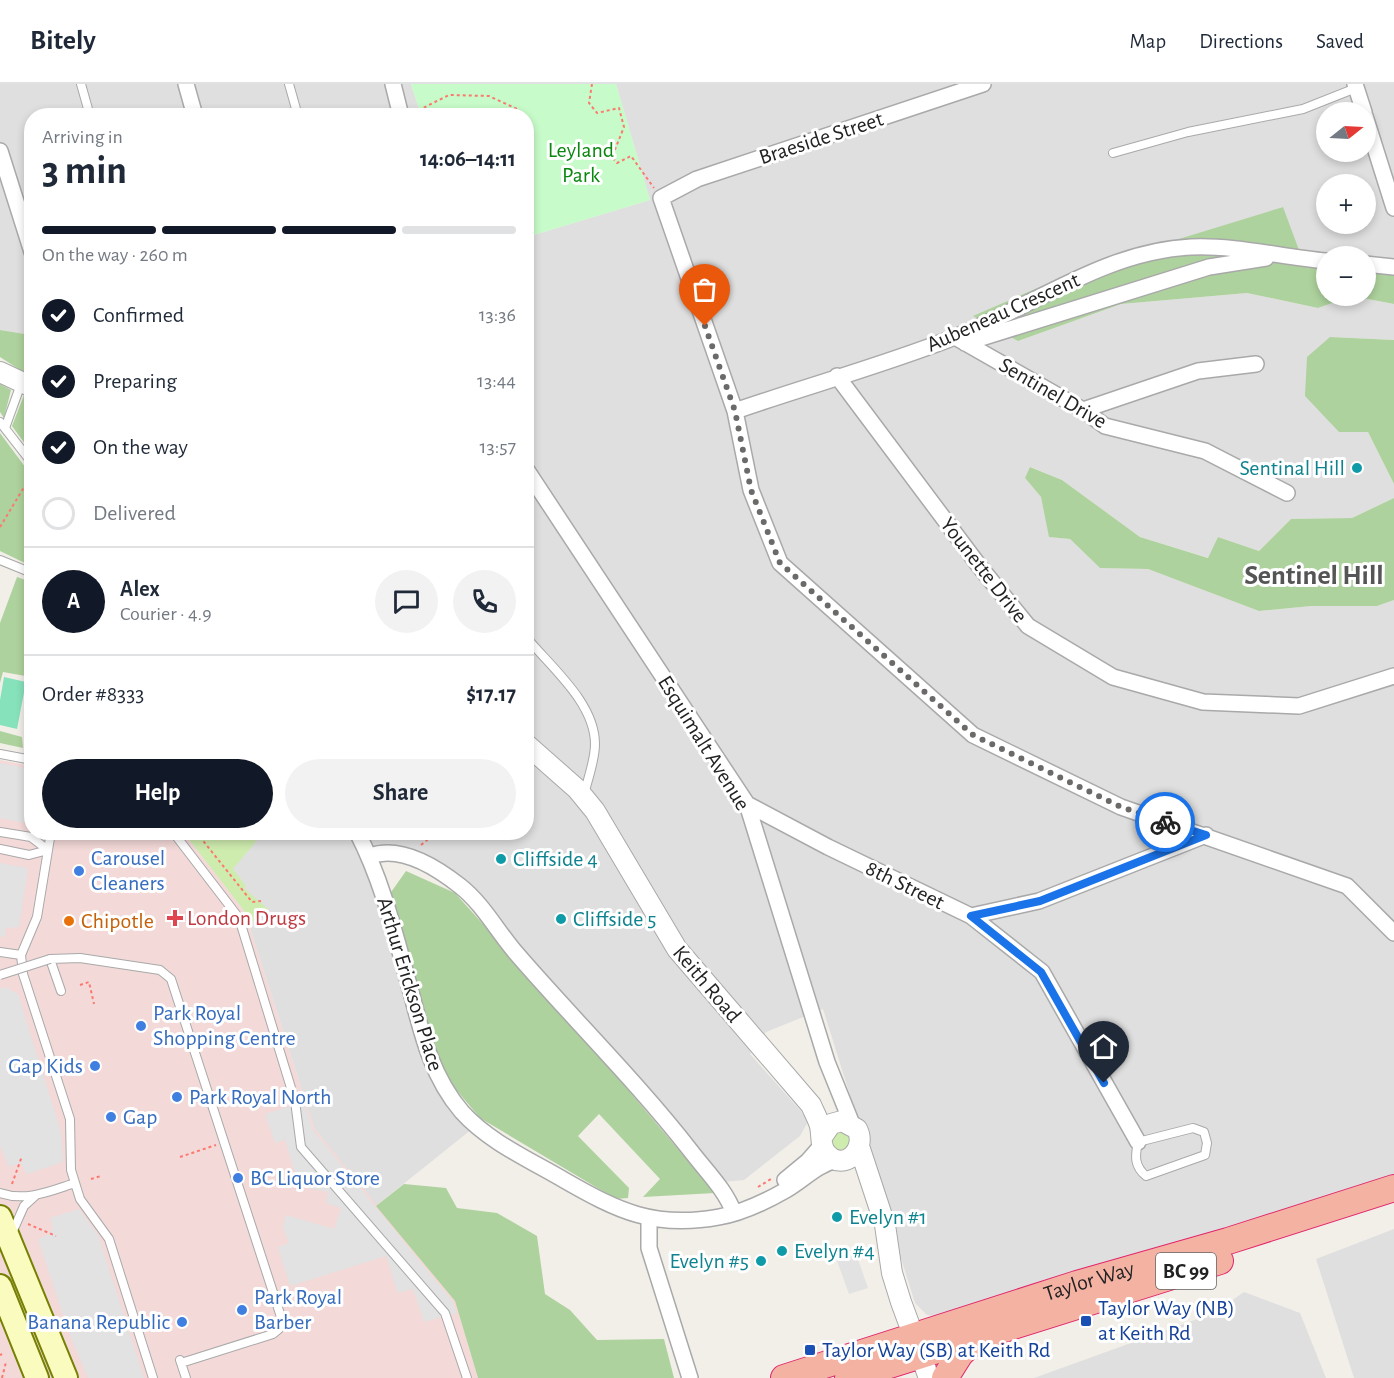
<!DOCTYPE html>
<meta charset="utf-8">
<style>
body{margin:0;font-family:"Alegreya Sans",sans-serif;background:#f2f2f3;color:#1f2937;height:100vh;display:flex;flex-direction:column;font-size:22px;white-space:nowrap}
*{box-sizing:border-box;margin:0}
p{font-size:20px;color:#747a83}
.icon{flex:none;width:33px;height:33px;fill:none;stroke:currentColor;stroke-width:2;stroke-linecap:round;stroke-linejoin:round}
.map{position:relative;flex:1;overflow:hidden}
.side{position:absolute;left:24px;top:24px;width:510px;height:732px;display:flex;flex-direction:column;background:#fff;border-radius:24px;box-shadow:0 3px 9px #0003}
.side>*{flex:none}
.needle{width:39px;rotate:72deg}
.tools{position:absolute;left:1316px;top:18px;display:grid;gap:12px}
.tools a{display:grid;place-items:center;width:60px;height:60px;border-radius:50%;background:#fff;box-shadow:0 3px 9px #0003;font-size:30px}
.pin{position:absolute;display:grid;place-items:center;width:51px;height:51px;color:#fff;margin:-62px -26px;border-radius:50% 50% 50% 0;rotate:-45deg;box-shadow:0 0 6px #0007}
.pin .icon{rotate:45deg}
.courier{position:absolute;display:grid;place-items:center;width:60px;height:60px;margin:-30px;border:4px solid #1a73e8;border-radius:50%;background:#fff;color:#222;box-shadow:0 2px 8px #0007}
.summary em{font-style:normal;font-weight:700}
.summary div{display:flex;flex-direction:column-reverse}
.summary{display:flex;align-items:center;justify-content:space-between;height:102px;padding:0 18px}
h1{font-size:39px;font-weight:700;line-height:45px}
.bar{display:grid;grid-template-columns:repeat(4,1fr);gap:9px 6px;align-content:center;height:72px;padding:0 18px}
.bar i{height:8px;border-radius:4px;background:#e0e1e3}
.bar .current{background:#111827}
.bar p{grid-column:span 4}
.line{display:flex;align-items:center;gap:15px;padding:0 18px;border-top:2px solid #e0e1e3}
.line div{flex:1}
.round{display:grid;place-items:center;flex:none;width:63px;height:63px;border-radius:32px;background:#f2f2f3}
ol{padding:0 18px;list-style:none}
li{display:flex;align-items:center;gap:18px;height:66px}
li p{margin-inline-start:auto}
li .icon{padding:6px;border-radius:50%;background:#111827;color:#fff;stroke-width:4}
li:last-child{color:#747a83}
li i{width:33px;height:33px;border:3px solid #e0e1e3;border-radius:50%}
.button{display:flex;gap:12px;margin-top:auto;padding:12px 18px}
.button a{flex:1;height:69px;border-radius:36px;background:#111827;color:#fff;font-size:24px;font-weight:700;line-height:69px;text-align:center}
.button a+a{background:#f2f2f3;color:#1f2937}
header{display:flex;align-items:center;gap:36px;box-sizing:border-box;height:84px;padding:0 30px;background:#fff;border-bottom:2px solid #e0e1e3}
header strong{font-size:28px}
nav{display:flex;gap:33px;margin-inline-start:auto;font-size:21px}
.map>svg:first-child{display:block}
.residential{fill:#e0dfdf;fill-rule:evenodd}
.commercial{fill:#f3d9d8}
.grass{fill:#cfecaf}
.forest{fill:#aed29d}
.park{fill:#c7fbc9}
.pitch{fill:#86e2bb}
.parking{fill:#e2e2e2}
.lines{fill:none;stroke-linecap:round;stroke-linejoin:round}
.service-casing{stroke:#a9a9a9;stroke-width:10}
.minor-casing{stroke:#a9a9a9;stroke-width:18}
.tertiary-casing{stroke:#a9a9a9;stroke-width:22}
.secondary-casing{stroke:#768002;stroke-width:26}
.trunk-casing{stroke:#e0266c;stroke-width:28}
.path{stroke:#fd796f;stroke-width:2;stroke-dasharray:3 3;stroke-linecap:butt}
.service{stroke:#fff;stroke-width:8}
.minor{stroke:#fff;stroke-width:15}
.tertiary{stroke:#fff;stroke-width:20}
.secondary{stroke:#fafbbe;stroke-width:22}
.trunk{stroke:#f4b2a3;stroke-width:26}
.service-bridge-casing{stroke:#a9a9a9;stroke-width:10;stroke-linecap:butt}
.service-bridge{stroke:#fff;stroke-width:8}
.done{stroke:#6b6a68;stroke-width:6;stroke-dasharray:0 10.8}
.route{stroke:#1a73e8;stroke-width:8}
.culture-dot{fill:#0f9aa8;stroke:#fff;stroke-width:2}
.shop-dot{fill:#3f7fe0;stroke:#fff;stroke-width:2}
.health-dot{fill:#e0444e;stroke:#fff;stroke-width:2}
.food-dot{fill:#e8710a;stroke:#fff;stroke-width:2}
.transit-dot{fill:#1a4fb4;stroke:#fff;stroke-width:2}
.labels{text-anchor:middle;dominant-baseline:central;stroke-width:6;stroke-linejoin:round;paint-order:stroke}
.shield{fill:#fff;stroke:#646464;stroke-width:1.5}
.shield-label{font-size:21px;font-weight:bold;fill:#222}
.street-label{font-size:22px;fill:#222;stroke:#fff}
.park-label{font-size:22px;fill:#09870f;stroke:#fff}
.culture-label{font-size:22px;fill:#0d838f;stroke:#fff;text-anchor:start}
.shop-label{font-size:22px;fill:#366cbe;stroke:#fff;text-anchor:start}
.health-label{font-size:22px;fill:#be3a42;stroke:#fff;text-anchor:start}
.food-label{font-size:22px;fill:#c56008;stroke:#fff;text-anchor:start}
.transit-label{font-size:22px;fill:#164399;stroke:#fff;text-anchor:start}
.district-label{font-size:28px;font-weight:bold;fill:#555;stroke:#fff}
</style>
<header>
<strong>Bitely</strong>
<nav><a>Map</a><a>Directions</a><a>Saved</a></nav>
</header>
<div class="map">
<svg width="1394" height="1294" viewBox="0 0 1394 1294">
<rect width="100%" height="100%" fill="#f2efe9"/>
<path class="residential" d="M 0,0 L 411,0 L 421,31 L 32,32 L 32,248 L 25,250 L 0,246 Z
M 616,0 L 1394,0 L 1394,177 L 1298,166 L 1282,123 L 1018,257 L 1121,220 L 1247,209 L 1318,224 L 1352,212 L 1394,220 L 1394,256 L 1330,253 L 1339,348 L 1368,348 L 1394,400 L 1394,414 L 1352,434 L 1291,435 L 1259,467 L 1218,453 L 1209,474 L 1140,453 L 1062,396 L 1031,383 L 1025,394 L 1041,413 L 1050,453 L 1070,455 L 1100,484 L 1148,485 L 1259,527 L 1311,522 L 1377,522 L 1394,516 L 1394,1095 L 942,1233 L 927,1231 L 915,1219 L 823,925 L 766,948 L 750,970 L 809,1036 L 800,1052 L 744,1096 L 723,1098 L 564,918 L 435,786 L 370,773 L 448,994 L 477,1041 L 376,1122 L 314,1044 L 245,828 L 184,749 L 526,748 L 527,153 L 650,116 ZM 1326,28 L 1365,28 L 1365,68 L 1326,68 ZM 1326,100 L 1365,100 L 1365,140 L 1326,140 Z
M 1394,1145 L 1394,1294 L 1354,1294 L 1316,1175 Z
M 1244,1208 L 1300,1229 L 1326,1294 L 1034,1294 L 1214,1229 Z"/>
<path class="commercial" d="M 0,676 L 31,682 L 32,748 L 184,749 L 245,828 L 314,1044 L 455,1217 L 478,1294 L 0,1294 Z"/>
<path class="grass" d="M 184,749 L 263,749 L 233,785 L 246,802 L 244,804 L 268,825 L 249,840 L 245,828 Z
M 835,1041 L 858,1053 L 839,1075 L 826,1048 Z"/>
<path class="forest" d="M 1283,123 L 1299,166 L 1357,172 L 1326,172 L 1326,212 L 1365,212 L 1365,173 L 1394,177 L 1394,220 L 1352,212 L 1318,224 L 1247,209 L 1121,220 L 1018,257 L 973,232 L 1081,185 Z
M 0,246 L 25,250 L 31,248 L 31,293 L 0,273 Z
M 1330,253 L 1394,256 L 1394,400 L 1368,348 L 1339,348 L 1305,312 L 1307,273 Z
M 0,300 L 11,306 L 4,334 L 0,328 Z
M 24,311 L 31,315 L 31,368 L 12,342 Z
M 0,349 L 31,391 L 31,482 L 0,467 Z
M 1030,383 L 1062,396 L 1140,453 L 1208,474 L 1218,453 L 1259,467 L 1291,435 L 1352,434 L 1394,414 L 1394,516 L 1377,522 L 1311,522 L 1259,527 L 1148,485 L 1100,484 L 1070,455 L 1049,453 L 1041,413 L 1025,394 Z
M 17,493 L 31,498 L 31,593 L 3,588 L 0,599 L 0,539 Z
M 0,647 L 22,653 L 23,664 L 0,659 Z
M 406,787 L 455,809 L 570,937 L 715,1109 L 643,1113 L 660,1095 L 599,1030 L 578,1052 L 629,1104 L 628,1114 L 616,1115 L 480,1034 L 453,1002 L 437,979 L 389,811 Z
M 404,1100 L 446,1104 L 457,1124 L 497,1129 L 537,1152 L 545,1210 L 570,1226 L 597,1256 L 664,1255 L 674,1294 L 478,1294 L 455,1217 L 376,1122 Z"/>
<path class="park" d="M 411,0 L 616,0 L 650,116 L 527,153 L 526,32 L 421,31 Z"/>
<path class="pitch" d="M 4,593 L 26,598 L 17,645 L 0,641 L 0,616 Z"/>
<path class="parking" d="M 0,679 L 31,685 L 31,729 L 29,740 L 0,734 Z
M 0,779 L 28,784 L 19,843 L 6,844 L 5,853 L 0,852 Z
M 5,903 L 18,910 L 61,1048 L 63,1078 L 27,1090 L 21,1079 L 9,1083 L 0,1062 L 0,905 Z
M 304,1018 L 312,1045 L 453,1218 L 456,1229 L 424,1238 L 413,1205 L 398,1209 L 386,1172 L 290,1202 L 278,1163 L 289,1159 L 283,1143 L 286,1131 L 334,1145 L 341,1124 L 326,1119 L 328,1108 L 299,1102 L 285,1056 L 275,1059 L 265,1030 Z
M 79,1125 L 98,1151 L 144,1294 L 88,1294 L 67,1243 L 38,1155 L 49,1151 L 53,1144 L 50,1134 Z
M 854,1164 L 868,1204 L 849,1210 L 836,1174 Z"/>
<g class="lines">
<g class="service-casing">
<path id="service" d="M 81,0 L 90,32
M 289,0 L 298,32
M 1113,69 L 1188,48 L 1303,25 L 1356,4
M 0,338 L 32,379
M 5,344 L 21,300
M 0,476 L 32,489
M 526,553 C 551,583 595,619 595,660 C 595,676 588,695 584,710
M 0,670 L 32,676
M 0,748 L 31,753 L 48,766
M 51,748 L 37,833 L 21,871 L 23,890 L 70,1035 L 71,1086 L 80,1115 L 109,1155 L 153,1294
M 173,748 L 239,834 L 295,1017 L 301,1063 L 445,1229 L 467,1294
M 0,765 L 29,771 L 48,766
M 0,868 L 21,871
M 61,907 L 50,875 L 80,874 L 160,886 L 171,895 L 282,1236 L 279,1245 L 273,1250 L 181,1279
M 1193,1044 L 1204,1048 L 1207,1059 L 1205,1071 L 1146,1092 C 1134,1082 1135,1072 1138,1058 Z
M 0,1109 C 26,1118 50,1107 75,1099
M 12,1149 L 24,1122 L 36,1111
M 180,1276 L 186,1294"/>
</g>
<g class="minor-casing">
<path id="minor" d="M 186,0 L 195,32
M 393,0 L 401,32
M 983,0 L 697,95 L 661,114 L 735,327 L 751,406 L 780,479 L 973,651 L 1121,723 L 1347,802 L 1394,849
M 1355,0 L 1364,28
M 1365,32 L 1394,124
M 0,67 L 32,168
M 1365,180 L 1394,183
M 955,253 L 1083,326 L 1105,342 L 1205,367 L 1287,409
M 965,259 L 1209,183 L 1266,174
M 837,292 L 980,483 L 1028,542 L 1113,593 L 1203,618 L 1299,622 L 1394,592
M 1083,326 L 1198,287 L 1256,280
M 735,327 C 807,302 884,281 955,253 C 1032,223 1105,167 1191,163 C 1235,161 1282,173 1326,177
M 526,385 L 747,720 L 827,978 L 852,1040
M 747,720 L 828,763 L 971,832 L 1042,888 L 1138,1058
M 357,748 C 383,798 396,854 411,908 C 422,951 432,993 462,1028 C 489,1058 530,1076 564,1096 C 618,1127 655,1145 719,1133 C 742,1129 765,1118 786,1106 C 803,1096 817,1081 836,1076
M 370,772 C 400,761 436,783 460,802 C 483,820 497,847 516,869 C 573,935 636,997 690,1066 C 706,1087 725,1105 734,1129
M 971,832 L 1039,817 L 1206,751
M 785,1096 L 808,1077 L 822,1061
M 649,1135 L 649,1164 L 690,1294"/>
</g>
<g class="tertiary-casing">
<path id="tertiary" d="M 0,288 L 32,303
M 526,660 L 577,705 L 595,727 L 677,865 L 811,1021 C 814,1028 818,1035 820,1042 C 822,1051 820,1062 826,1069 C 843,1089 868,1066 857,1045 L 842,1037 L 831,1040 L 822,1053
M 860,1065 L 885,1141 L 892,1189 L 901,1218 L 929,1294"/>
</g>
<g class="secondary-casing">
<path id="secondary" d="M 0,1133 L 66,1294
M 0,1202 L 37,1294"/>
</g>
<g class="trunk-casing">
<g id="trunk">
<path id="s1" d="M 784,1294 L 1077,1200 L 1228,1157 L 1394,1104"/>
<path d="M 848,1294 L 1220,1177"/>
<path d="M 945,1294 L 960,1270 L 978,1253"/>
</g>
</g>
<path class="path" d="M 592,0 L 589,19 L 597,29 L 619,24 L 624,43 L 612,73 L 617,79 L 631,72 L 654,104
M 413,29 L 449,11 L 489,12 L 517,25 L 520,32
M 526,47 L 532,80
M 0,443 L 32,390
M 196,748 L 252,818 L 261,817
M 421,761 L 437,748
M 80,901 L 89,898 L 94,920
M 180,1073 L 216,1061
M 91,1095 L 101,1092
M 12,1100 L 22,1072
M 758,1103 L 771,1095
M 28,1140 L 56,1152
M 0,1271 L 2,1270
M 2,1294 L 6,1278"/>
<use href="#service" class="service"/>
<use href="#minor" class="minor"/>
<use href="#tertiary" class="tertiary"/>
<use href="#secondary" class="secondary"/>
<use href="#trunk" class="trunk"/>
<g class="service-bridge-casing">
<path id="service-bridge" d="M 0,891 L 50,875"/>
</g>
<use href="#service-bridge" class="service-bridge"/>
</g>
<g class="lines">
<path class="done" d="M 705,242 L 735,327 L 751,406 L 780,479 L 973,651 L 1121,723 L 1165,738"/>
<path class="route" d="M 1104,999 L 1041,888 L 971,832 L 1040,817 L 1206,751 L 1165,738"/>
</g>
<g class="culture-dot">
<circle cx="1357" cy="384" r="6"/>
<circle cx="501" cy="775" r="6"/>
<circle cx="561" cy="835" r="6"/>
<circle cx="837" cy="1133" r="6"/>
<circle cx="782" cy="1167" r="6"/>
<circle cx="761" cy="1177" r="6"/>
</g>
<g class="shop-dot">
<circle cx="79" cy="787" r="6"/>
<circle cx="141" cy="942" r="6"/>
<circle cx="95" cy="982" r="6"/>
<circle cx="177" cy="1013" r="6"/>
<circle cx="111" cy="1033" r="6"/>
<circle cx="238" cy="1094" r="6"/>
<circle cx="242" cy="1226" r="6"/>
<circle cx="182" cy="1238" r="6"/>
</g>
<path class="health-dot" d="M172 825h6v6h6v6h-6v6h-6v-6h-6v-6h6z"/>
<circle class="food-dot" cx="69" cy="837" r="6"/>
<g class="transit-dot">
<rect x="1080" y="1231" width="12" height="12" rx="3"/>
<rect x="804" y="1260" width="12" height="12" rx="3"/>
</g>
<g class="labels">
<rect class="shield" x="1156" y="1169" width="60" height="36" rx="4.5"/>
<g class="shield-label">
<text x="1186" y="1187">BC 99</text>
</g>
<g class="street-label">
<text transform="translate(821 54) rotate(-18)">Braeside Street</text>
<text transform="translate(1003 228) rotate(-24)">Aubeneau Crescent</text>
<text transform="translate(1053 309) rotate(30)">Sentinel Drive</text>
<text transform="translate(984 486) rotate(52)">Younette Drive</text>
<text transform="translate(704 659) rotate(58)">Esquimalt Avenue</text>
<text transform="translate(905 801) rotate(26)">8th Street</text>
<text transform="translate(410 900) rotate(73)">Arthur Erickson Place</text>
<text transform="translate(707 900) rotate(50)">Keith Road</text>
<text stroke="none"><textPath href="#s1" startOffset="320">Taylor Way</textPath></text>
</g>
<g class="park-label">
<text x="581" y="66">Leyland<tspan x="581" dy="25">Park</tspan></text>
</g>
<g class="culture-label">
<text x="1345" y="384" text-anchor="end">Sentinal Hill</text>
<text x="513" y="775">Cliffside 4</text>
<text x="573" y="835">Cliffside 5</text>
<text x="849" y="1133">Evelyn #1</text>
<text x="794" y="1167">Evelyn #4</text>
<text x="749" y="1177" text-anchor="end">Evelyn #5</text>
</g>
<g class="shop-label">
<text x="91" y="774">Carousel<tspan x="91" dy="25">Cleaners</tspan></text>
<text x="153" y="929">Park Royal<tspan x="153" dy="25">Shopping Centre</tspan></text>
<text x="83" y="982" text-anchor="end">Gap Kids</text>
<text x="189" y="1013">Park Royal North</text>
<text x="123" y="1033">Gap</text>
<text x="250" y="1094">BC Liquor Store</text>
<text x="254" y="1213">Park Royal<tspan x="254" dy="25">Barber</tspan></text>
<text x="170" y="1238" text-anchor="end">Banana Republic</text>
</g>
<g class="health-label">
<text x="187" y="834">London Drugs</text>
</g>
<g class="food-label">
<text x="81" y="837">Chipotle</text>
</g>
<g class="transit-label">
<text x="1098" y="1224">Taylor Way (NB)<tspan x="1098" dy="25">at Keith Rd</tspan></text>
<text x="822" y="1266">Taylor Way (SB) at Keith Rd</text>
</g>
<g class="district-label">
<text x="1314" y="492">Sentinel Hill</text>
</g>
</g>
</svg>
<div class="tools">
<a><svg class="needle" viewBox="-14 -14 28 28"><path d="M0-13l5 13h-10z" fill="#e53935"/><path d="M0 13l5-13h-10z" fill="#747a83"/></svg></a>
<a>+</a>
<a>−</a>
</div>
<div class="pin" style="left:705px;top:242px;background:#ea580c"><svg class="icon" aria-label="bag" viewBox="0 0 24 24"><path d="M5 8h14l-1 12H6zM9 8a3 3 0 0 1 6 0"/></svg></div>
<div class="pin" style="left:1104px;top:999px;background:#1f2937"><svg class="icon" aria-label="home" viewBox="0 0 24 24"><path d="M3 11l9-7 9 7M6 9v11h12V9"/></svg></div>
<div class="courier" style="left:1165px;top:738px"><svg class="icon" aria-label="bike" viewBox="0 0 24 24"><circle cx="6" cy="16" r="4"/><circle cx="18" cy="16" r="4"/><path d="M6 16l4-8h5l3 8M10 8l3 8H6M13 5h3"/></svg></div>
<section class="side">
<div class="summary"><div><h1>3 min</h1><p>Arriving in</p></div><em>14:06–14:11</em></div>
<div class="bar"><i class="current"></i><i class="current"></i><i class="current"></i><i></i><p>On the way · 260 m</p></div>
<ol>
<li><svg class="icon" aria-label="check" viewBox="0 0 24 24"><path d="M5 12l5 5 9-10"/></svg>Confirmed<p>13:36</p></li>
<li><svg class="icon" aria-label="check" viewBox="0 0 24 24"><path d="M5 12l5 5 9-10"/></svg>Preparing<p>13:44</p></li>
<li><svg class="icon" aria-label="check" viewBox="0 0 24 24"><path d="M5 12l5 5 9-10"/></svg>On the way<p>13:57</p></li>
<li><i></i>Delivered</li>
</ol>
<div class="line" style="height:108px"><b class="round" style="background:#111827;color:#fff">A</b><div><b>Alex</b><p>Courier · 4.9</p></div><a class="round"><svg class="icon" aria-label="chat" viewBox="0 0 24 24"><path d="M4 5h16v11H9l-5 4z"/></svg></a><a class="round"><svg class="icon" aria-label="phone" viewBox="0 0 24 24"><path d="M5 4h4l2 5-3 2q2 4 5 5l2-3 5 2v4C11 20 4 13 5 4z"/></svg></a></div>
<div class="line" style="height:78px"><div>Order #8333</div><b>$17.17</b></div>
<div class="button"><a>Help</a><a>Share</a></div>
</section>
</div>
